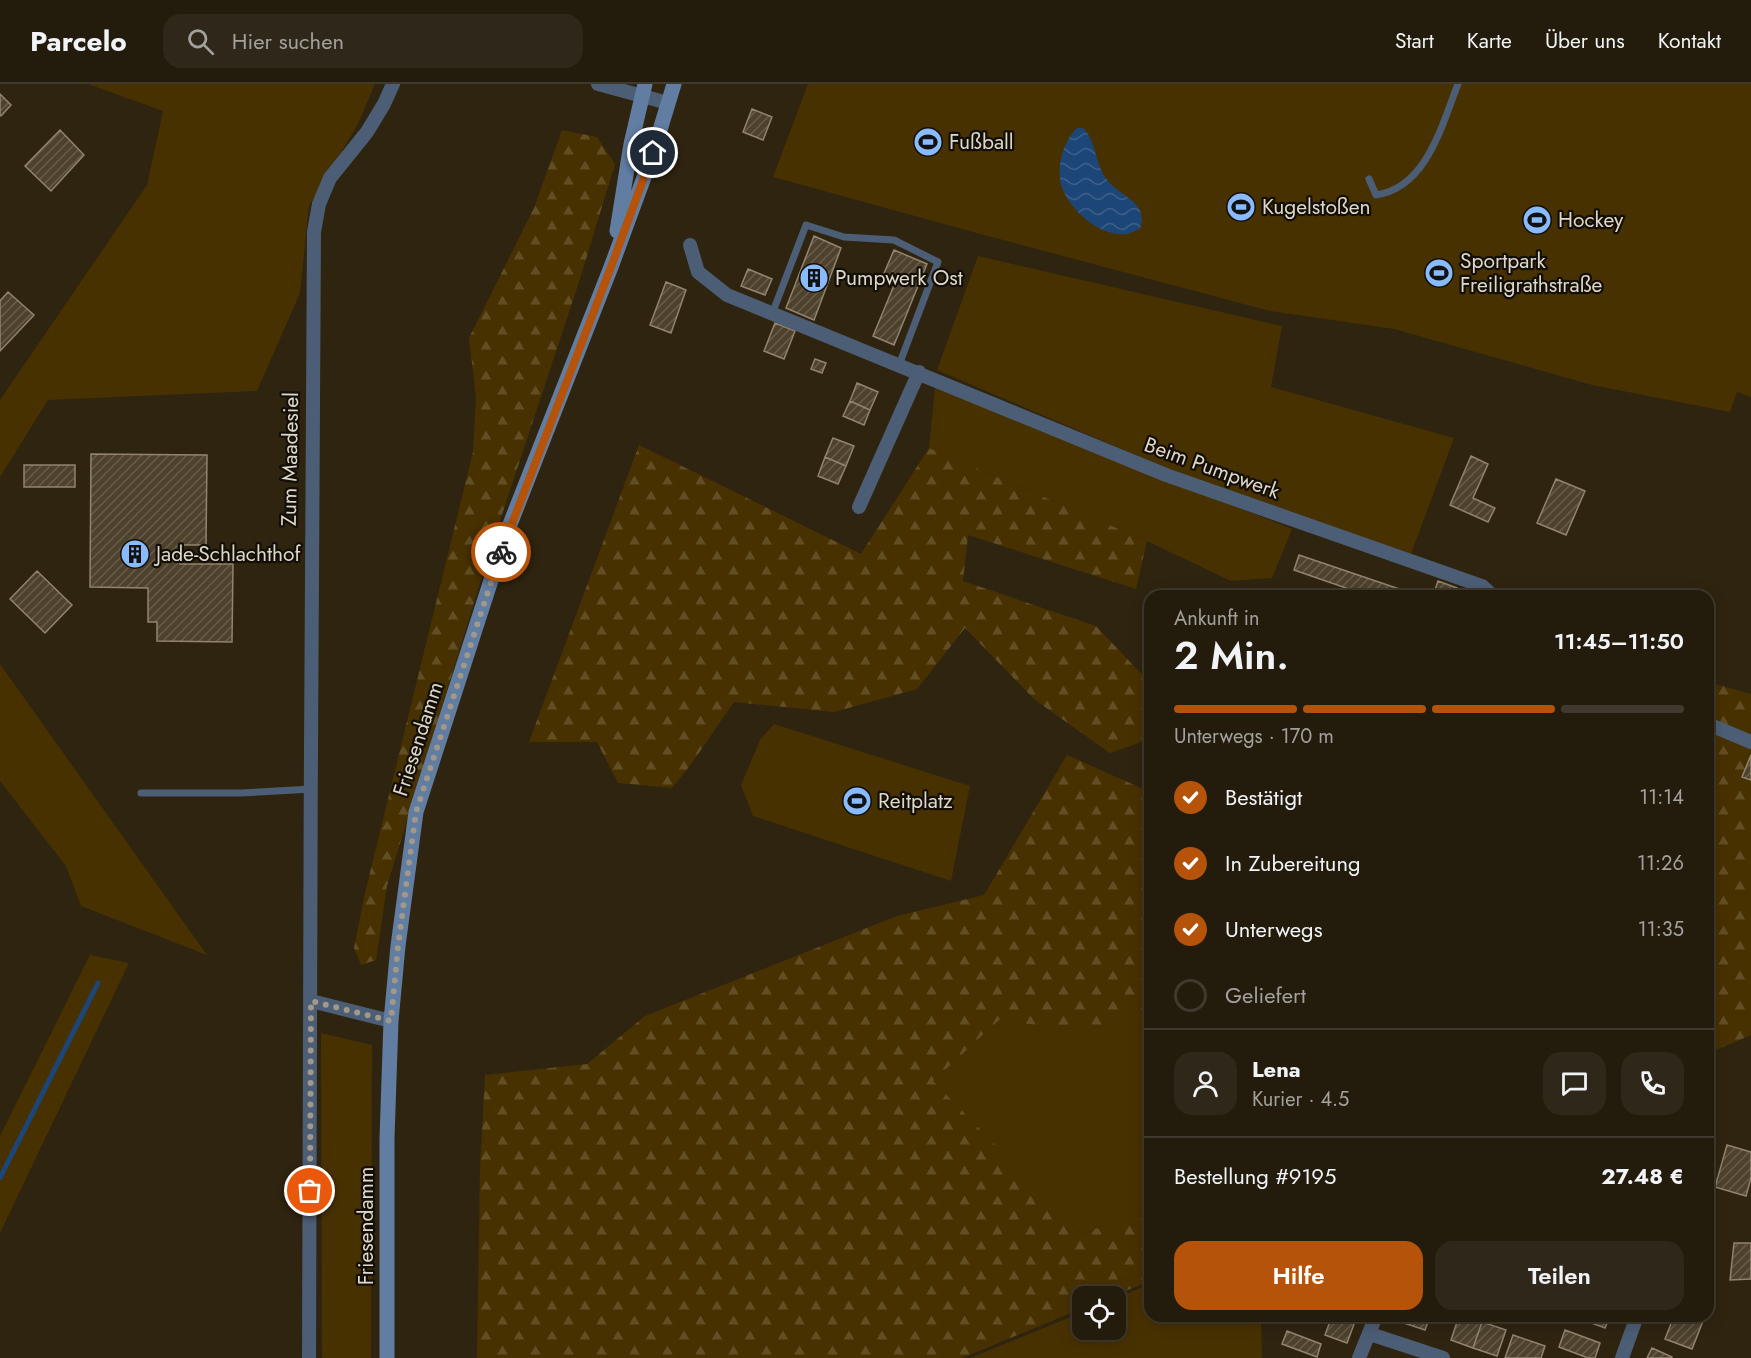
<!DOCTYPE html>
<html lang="de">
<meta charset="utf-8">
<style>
body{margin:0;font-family:Jost,sans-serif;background:#2f281a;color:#f1f3f6;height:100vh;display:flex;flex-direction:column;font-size:22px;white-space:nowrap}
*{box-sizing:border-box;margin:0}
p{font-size:20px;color:#a3a19d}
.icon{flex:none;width:33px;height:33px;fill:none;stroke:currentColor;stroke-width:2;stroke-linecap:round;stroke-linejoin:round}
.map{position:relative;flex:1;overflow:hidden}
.panel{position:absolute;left:1144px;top:506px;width:570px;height:732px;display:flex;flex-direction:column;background:#231b0c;border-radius:18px;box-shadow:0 3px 15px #0003,0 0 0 2px #40392d}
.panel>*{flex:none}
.controls{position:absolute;left:1072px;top:1202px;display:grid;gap:12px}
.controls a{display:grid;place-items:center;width:54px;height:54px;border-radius:12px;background:#231b0c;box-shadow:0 3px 15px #0003,0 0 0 2px #40392d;font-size:30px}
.pin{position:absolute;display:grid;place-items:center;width:51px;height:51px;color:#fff;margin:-26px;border:3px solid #fff;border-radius:50%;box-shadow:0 2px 6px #0007}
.courier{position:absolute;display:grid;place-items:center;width:60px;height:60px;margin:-30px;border:4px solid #b45309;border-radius:50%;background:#fff;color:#222;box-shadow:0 2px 8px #0007}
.overview em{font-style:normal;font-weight:600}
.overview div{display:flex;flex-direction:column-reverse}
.overview{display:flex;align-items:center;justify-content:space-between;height:102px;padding:0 30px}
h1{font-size:39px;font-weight:600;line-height:45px}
.bar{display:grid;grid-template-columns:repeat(4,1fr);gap:9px 6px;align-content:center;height:72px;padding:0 30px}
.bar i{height:8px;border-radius:4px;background:#40392d}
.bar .current{background:#b45309}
.bar p{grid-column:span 4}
.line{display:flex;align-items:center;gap:15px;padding:0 30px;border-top:2px solid #40392d}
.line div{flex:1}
.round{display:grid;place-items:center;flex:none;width:63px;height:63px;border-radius:18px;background:#2f281a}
ol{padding:0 30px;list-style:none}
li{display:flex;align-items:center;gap:18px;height:66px}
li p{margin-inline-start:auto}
li .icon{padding:6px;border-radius:50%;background:#b45309;color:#fff;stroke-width:4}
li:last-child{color:#a3a19d}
li i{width:33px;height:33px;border:3px solid #40392d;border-radius:50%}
.button{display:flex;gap:12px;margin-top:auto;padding:12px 30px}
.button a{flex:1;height:69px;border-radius:18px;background:#b45309;color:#fff;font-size:24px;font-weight:600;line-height:69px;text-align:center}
.button a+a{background:#2f281a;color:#f1f3f6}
header{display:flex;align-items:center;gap:36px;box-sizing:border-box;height:84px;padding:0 30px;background:#231b0c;border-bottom:2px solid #40392d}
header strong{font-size:28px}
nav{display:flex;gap:33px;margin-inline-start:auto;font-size:21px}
.search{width:420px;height:54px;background:#2f281a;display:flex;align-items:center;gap:15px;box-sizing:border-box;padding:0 21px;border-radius:18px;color:#a3a19d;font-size:22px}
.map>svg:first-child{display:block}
.green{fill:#483100}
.forest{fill:url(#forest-firs)}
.water{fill:url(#water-waves)}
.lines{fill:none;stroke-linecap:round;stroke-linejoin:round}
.stream{stroke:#1d4678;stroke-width:5}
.building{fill:url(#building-hatch);stroke:#92846e;stroke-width:1.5}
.lane{stroke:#4c5e75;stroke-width:7}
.street{stroke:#4c5e75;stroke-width:14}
.secondary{stroke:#617da2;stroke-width:15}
.done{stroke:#a1988a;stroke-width:6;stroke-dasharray:0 10.8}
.route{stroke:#b45309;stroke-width:8}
.labels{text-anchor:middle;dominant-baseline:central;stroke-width:4.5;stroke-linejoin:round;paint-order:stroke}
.poi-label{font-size:21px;fill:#ded7cb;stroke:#130e06;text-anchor:start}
.street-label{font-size:21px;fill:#ded7cb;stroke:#130e06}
</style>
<header>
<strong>Parcelo</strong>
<div class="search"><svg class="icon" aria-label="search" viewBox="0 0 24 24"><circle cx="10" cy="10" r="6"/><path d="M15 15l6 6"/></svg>Hier suchen</div>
<nav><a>Start</a><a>Karte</a><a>Über uns</a><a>Kontakt</a></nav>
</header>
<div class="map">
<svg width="1751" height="1274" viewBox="0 0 1751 1274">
<defs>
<pattern id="forest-firs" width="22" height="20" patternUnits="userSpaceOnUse" patternTransform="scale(1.5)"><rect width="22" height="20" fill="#483100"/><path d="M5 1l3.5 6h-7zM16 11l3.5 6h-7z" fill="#624e24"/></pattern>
<pattern id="water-waves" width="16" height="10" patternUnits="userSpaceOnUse" patternTransform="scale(1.5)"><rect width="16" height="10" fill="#1d4678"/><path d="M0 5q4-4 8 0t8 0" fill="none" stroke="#3d608a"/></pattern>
<pattern id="building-hatch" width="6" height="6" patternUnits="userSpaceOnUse" patternTransform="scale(1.5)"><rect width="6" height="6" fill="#4e422d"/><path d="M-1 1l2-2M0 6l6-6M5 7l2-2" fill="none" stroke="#675d4a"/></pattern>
</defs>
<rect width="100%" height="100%" fill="#2f2410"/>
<path class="green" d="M 88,0 L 375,0 L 358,40 L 309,122 L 300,209 L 257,307 L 48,316 L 0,393 L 0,316 L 147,101 L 163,27 Z
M 808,0 L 1751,0 L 1751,313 L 1737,308 L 1730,328 L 1592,301 L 1394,245 L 1270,227 L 984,151 L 773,93 Z
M 978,172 L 1282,242 L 1271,303 L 1454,354 L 1411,470 L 1168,385 L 937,286 Z
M 935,304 L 1292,445 L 1272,494 L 1231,497 L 1147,457 L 929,364 Z
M 0,580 L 207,871 L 81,822 L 66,782 L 0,697 Z
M 774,640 L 970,702 L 951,797 L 753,732 L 741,701 L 760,656 Z
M 90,871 L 129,879 L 0,1149 L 0,1052 Z
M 1150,924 L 1150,1124 L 1082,1150 L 932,997 L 999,936 L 1085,948 Z
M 321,949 L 372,961 L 371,1274 L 322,1274 Z
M 1150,1200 L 1150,1232 L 1261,1232 L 1262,1274 L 970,1274 L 1083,1228 L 1083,1245 L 1116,1245 L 1116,1214 Z"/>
<path class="forest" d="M 562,46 L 597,53 L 615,80 L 579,198 L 487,476 L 387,802 L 376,876 L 361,881 L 354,864 L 365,809 L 473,368 L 476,313 L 469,254 L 534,124 Z
M 639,361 L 861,470 L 929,364 L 1147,457 L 1136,505 L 968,451 L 963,497 L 1096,542 L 1150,599 L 1150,655 L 1110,669 L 1035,616 L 965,544 L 917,605 L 834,628 L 734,618 L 692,679 L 672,704 L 618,699 L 597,658 L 529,658 Z
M 1708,598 L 1751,610 L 1751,951 L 1709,969 Z
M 1067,671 L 1150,708 L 1150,924 L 1085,948 L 999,936 L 933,997 L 1082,1150 L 1150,1124 L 1150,1197 L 1113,1212 L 1083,1212 L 1083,1224 L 962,1274 L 477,1274 L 480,1086 L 485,991 L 587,980 L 645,932 L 897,832 L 984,811 Z"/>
<path class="water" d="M 1077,44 L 1083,44 C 1098,59 1094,82 1109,98 C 1123,114 1149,119 1140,145 C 1136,146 1131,149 1127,150 C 1101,153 1073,129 1063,106 C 1055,87 1062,58 1077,44 Z"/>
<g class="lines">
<path class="stream" d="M 0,1094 L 98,899"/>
</g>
<path class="building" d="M 0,10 L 11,21 L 1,32 L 0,31 Z
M 752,25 L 772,33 L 763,56 L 743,48 Z
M 60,46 L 84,71 L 51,107 L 25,82 Z
M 814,152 L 841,164 L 814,236 L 786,224 Z
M 894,166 L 927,180 L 894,261 L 873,252 L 895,199 L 882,194 Z
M 748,185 L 772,195 L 765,211 L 741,202 Z
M 666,198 L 686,206 L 671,249 L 650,241 Z
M 8,208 L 34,231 L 0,267 L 0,217 Z
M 775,239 L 795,247 L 784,275 L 764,267 Z
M 815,275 L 826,279 L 822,289 L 811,285 Z
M 857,299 L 878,308 L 870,326 L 850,317 Z
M 850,317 L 870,326 L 864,341 L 843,332 Z
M 833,354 L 854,362 L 846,382 L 825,373 Z
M 91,370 L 207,371 L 206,461 L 180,461 L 180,480 L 233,480 L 232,558 L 157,557 L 157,538 L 148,538 L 148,504 L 90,503 Z
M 1471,372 L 1488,380 L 1473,414 L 1495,424 L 1488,438 L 1450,421 Z
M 825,373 L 846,382 L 838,400 L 818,392 Z
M 24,381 L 75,381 L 75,403 L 24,403 Z
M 1556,395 L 1585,407 L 1566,451 L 1537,439 Z
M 1299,471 L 1420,512 L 1369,512 L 1294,486 Z
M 37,487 L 72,521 L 45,549 L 10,515 Z
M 1438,497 L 1457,504 L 1454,512 L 1433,512 Z
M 1751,671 L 1751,696 L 1742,693 Z
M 1727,1061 L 1751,1068 L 1751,1094 L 1746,1112 L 1715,1103 Z
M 1734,1159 L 1751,1159 L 1751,1195 L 1730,1196 Z
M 1332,1232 L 1357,1232 L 1347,1259 L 1325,1251 Z
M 1403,1232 L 1430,1232 L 1425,1246 L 1401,1238 Z
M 1459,1232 L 1482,1238 L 1473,1264 L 1451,1256 Z
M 1573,1232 L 1610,1232 L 1605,1244 Z
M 1674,1232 L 1705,1232 L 1692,1265 L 1665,1255 Z
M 1482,1238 L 1506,1246 L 1497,1272 L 1473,1264 Z
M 1565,1246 L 1600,1259 L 1595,1274 L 1588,1274 L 1559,1263 Z
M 1287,1247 L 1321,1260 L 1317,1273 L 1282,1260 Z
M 1513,1251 L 1545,1262 L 1541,1274 L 1505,1274 Z
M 1652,1264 L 1672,1273 L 1672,1274 L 1647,1274 Z"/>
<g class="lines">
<path class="lane" d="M 1369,95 L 1376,111 C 1427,104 1442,40 1458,0
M 772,230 L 806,141 L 844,153 L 894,156 L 938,178 L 899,281
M 141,709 L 241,709 L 312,705"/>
<path class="street" d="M 598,0 L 668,19
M 690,161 L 698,188 L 727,211 L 1166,391 L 1482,502 L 1493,512
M 859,423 L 919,288
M 1708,640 L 1751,658
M 311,917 L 391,937
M 1370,1250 L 1443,1274
M 309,1274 C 311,899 310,523 314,148 L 319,120 L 330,94 L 367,48 L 384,20 L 393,0
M 1359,1274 L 1376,1232
M 1622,1274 L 1637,1232"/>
<path class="secondary" d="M 617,147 L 631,60 L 645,0
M 387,1274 L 387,1054 L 391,937 L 398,862 L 416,728 L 505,453 L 611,183 L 653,69 L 674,0"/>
</g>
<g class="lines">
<path class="done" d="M 310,1107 L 311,917 L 391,937 L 398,862 L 416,728 L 501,468"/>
<path class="route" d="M 501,468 L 611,183 L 653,69"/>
</g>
<defs>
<g id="stadium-disc" transform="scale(1.5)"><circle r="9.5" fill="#88bafc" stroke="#130e06"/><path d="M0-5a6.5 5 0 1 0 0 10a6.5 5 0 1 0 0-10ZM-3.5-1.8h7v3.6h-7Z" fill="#111"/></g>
<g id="building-disc" transform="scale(1.5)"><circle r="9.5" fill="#88bafc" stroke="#130e06"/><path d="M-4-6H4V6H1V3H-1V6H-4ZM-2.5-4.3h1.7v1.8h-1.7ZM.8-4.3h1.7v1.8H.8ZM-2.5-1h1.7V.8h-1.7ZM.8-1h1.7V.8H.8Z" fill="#111"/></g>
</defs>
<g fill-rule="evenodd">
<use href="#stadium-disc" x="928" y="58"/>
<use href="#stadium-disc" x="1241" y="123"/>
<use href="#stadium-disc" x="1537" y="136"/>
<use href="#stadium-disc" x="1439" y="189"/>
<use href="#building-disc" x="814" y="194"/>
<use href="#building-disc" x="135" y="470"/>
<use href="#stadium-disc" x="857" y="717"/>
</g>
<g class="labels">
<g class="poi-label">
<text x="949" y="58">Fußball</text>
<text x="1262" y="123">Kugelstoßen</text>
<text x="1558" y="136">Hockey</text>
<text x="1460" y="177">Sportpark<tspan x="1460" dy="24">Freiligrathstraße</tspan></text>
<text x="835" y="194">Pumpwerk Ost</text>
<text x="156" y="470">Jade-Schlachthof</text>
<text x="878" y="717">Reitplatz</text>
</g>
<g class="street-label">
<text transform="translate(290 375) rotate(-89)">Zum Maadesiel</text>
<text transform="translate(1212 384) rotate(20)">Beim Pumpwerk</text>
<text transform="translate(418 655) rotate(-72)">Friesendamm</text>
<text transform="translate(366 1142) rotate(-90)">Friesendamm</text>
</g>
</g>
</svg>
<div class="controls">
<a><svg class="icon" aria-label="locate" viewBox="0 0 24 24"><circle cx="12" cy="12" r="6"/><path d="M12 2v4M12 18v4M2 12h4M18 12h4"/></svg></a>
</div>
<div class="pin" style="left:310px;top:1107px;background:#ea580c"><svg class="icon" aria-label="bag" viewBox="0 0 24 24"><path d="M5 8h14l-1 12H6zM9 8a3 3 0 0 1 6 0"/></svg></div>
<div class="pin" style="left:653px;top:69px;background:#1f2937"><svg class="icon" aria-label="home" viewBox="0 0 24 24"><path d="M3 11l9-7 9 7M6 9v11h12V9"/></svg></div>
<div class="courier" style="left:501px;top:468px"><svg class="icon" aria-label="bike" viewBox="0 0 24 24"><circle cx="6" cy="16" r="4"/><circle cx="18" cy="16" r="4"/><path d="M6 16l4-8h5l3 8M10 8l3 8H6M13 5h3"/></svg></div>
<section class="panel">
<div class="overview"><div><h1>2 Min.</h1><p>Ankunft in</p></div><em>11:45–11:50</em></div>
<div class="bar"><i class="current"></i><i class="current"></i><i class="current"></i><i></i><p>Unterwegs · 170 m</p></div>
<ol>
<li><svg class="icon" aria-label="check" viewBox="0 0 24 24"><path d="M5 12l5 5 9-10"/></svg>Bestätigt<p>11:14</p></li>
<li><svg class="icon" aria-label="check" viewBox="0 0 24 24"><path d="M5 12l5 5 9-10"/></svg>In Zubereitung<p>11:26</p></li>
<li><svg class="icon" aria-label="check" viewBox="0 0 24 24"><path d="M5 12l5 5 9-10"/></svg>Unterwegs<p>11:35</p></li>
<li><i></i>Geliefert</li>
</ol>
<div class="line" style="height:108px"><a class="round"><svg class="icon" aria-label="person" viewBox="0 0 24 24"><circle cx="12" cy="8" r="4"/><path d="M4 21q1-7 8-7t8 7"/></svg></a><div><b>Lena</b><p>Kurier · 4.5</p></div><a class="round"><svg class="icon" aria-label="chat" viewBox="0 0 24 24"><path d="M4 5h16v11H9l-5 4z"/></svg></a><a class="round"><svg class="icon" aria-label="phone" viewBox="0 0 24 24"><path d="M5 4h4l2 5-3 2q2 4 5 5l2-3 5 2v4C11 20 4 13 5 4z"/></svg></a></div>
<div class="line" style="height:78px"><div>Bestellung #9195</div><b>27.48 €</b></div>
<div class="button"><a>Hilfe</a><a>Teilen</a></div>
</section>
</div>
